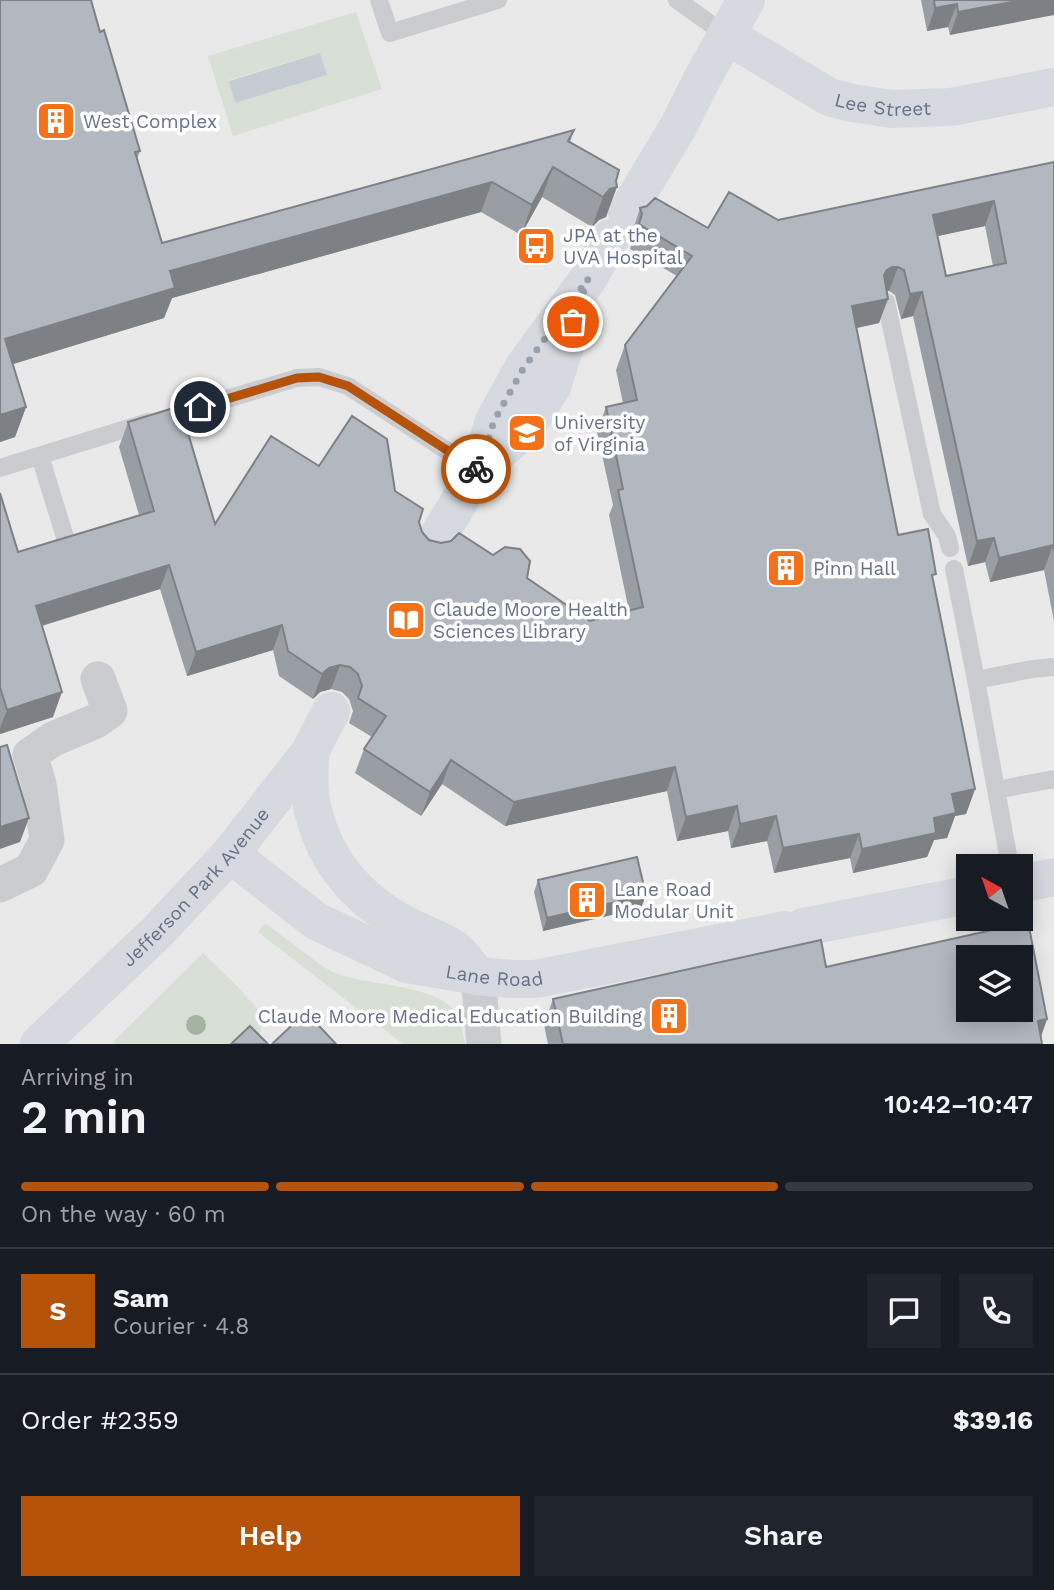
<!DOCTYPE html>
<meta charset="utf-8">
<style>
body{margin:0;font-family:"Work Sans",sans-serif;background:#20242c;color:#f1f3f6;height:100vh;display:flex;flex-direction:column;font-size:26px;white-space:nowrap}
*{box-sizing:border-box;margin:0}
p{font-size:23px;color:#9ea1a6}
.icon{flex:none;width:38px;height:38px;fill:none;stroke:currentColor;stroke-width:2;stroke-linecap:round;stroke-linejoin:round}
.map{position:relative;height:1044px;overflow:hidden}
.panel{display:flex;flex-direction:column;background:#171b24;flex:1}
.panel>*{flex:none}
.needle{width:46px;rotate:320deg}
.buttons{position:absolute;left:956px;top:854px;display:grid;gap:14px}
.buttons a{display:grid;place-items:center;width:77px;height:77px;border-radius:0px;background:#171b24;box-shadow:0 4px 18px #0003;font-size:35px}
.pin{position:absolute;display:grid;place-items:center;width:60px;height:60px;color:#fff;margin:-30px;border:4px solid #fff;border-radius:50%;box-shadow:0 2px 7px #0007}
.courier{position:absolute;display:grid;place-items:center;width:70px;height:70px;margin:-35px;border:5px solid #b45309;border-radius:50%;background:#fff;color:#222;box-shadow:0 2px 9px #0007}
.summary em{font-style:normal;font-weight:600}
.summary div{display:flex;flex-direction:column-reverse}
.summary{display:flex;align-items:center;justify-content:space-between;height:119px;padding:0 21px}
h1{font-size:46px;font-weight:600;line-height:52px}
.bar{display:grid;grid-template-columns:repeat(4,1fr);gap:10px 7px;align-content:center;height:84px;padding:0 21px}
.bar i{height:9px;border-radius:5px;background:#363941}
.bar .current{background:#b45309}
.bar p{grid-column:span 4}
.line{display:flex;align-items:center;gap:18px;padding:0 21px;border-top:2px solid #363941}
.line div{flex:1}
.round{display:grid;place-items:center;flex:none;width:74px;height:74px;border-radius:0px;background:#20242c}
.cta{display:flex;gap:14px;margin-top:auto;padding:14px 21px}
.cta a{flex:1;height:80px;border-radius:0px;background:#b45309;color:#fff;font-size:28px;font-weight:600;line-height:80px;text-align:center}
.cta a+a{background:#20242c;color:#f1f3f6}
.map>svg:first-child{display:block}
.built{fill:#e8e9e8;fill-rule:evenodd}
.green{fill:#d8e0d5;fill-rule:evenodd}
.water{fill:#c5cdd4}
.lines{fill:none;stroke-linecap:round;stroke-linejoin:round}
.lane{stroke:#caccd0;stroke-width:18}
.street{stroke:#caccd0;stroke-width:35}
.secondary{stroke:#d6dae0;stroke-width:38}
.tree{fill:#a4b3a2}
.wall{fill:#999ea5;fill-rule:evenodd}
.shaded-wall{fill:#7d8186}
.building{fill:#b2b8c0;stroke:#7d8186;stroke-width:2;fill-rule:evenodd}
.done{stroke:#97a1af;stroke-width:7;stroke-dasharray:0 12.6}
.route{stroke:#b45309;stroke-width:9}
.labels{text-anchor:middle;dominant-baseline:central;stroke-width:7;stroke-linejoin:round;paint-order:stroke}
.street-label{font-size:19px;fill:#647289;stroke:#fff}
.poi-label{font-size:19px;fill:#647289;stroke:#fff;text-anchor:start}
</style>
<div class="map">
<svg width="1054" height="1044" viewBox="0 0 1054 1044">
<rect width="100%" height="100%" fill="#f7f8f5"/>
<path class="built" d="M 0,0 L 1054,0 L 1054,1044 L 0,1044 ZM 968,866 L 1020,866 L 1020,919 L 968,919 ZM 968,957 L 1020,957 L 1020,1010 L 968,1010 Z"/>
<path class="green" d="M 356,12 L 382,89 L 233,136 L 208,56 ZM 320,53 L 327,75 L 235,103 L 229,80 Z
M 265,923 C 280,934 294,945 309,956 C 316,961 323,967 331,971 C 360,986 438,983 456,1013 C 462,1022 463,1034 465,1044 L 403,1044 L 258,932 Z
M 203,953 L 238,987 L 260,1012 L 262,1025 L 257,1044 L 115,1044 L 113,1042 Z"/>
<path class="water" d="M 320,53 L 327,75 L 235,103 L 229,81 Z"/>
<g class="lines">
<path class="lane" d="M 379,0 L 390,33 L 498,0
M 677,0 L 726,35
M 886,302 L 932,514 L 947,536 L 950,548
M 200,407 L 297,378 L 319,377 L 348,386 L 478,471
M 40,456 L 68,547
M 0,468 L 148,422
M 954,569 L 976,680
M 996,790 L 1054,779
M 1010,866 L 976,680 L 1032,669 L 1054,667"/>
<path class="street" d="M 0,885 L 31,870 L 47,840 L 39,784 L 30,755 L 53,739 L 96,721 L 110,711 L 98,679
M 478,976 L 484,1044"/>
<g class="secondary">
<path id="s1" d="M 726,35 L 829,97 L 852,103 L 892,109 L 951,107 L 1054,87"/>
<path d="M 627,212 L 678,127 L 702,79 L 746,0"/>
<path d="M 479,469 L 523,431 L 552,387 L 576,313"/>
<path d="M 432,546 L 478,471 L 494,421 L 523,368 L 588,279 L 611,238"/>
<path d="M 310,752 C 310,767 308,785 311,800 C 321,857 354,897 404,924 C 420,933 438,938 453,948 C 462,954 470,967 478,976"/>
<path id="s2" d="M 230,854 L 316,921 L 407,964 L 478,976 L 512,979 L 535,979 L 786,930"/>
<path d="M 1020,884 L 1054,877"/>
<path d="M 803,927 L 968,895"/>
<path id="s3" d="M 39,1044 L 156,933 L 230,854 L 310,752 L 331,711"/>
</g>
</g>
<circle class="tree" cx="196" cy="1025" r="10"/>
<path class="wall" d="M 0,0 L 100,32 L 140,151 L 137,159 L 162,243 L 574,130 L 570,142 L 619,170 L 606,217 L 599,220 L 592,227 L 542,197 L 521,235 L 481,212 L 172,298 L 164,318 L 13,364 L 26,407 L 15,437 L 0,442 Z
M 921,0 L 1054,0 L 950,35 L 948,27 L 927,31 Z
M 1054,162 L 1054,621 L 1044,570 L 990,582 L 985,562 L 968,566 L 913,316 L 901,319 L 895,295 L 889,291 L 887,291 L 879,323 L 856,328 L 898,535 L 933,583 L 975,789 L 966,814 L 955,816 L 947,838 L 934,840 L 927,857 L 853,873 L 850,858 L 774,873 L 767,841 L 731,848 L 728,831 L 677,841 L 667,791 L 505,826 L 442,784 L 421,816 L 355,773 L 364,749 L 372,737 L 349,723 L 353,711 L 349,699 L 342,692 L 331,689 L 320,692 L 313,699 L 279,676 L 273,650 L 187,676 L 160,589 L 42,626 L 53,717 L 0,734 L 0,493 L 18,552 L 139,515 L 119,447 L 128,422 L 215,524 L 319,466 L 395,491 L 419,522 L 422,532 L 429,540 L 527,578 L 590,621 L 629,611 L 609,515 L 613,505 L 597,432 L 606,407 L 623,403 L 616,370 L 625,345 L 677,276 L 630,249 L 633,238 L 632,233 L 640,208 L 708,228 L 778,220 ZM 985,226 L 993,266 L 946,276 L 937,236 Z
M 538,880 L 646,895 L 641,908 L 543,931 L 534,892 Z
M 826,967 L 1047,1019 L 1041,1037 L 1042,1044 L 548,1044 L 544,1025 L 553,999 Z"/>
<path class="shaded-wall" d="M 1022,0 L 1054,0 L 1054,15 L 950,35 L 958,12 Z
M 957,4 L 948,27 L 927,31 L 935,8 Z
M 553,167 L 542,197 L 521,235 L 532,205 Z
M 492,182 L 481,212 L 172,298 L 164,318 L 0,368 L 5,339 L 170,271 Z
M 617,187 L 606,217 L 599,220 L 592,227 L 603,197 L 610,189 Z
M 994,201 L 985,226 L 924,239 L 933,215 Z
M 892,267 L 898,267 L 889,291 L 883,291 L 884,275 L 887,270 Z
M 922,292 L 913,316 L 901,319 L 910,294 Z
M 888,299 L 879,323 L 843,331 L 852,306 Z
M 26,407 L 15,437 L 0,442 L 0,415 Z
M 994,538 L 985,562 L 968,566 L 977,541 Z
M 1053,545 L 1044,570 L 990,582 L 999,558 Z
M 169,565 L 160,589 L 27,630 L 36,606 Z
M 282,625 L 273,650 L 187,676 L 196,652 Z
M 340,665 L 331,689 L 320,692 L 313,699 L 322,674 L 329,668 Z
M 62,692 L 53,717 L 0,734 L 0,728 L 7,710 Z
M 451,760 L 442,784 L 421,816 L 430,792 Z
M 675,767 L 667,791 L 505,826 L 514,802 Z
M 975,789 L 966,814 L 955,816 L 947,838 L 934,840 L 927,857 L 853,873 L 862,849 L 934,818 L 952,794 Z
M 737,806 L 728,831 L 677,841 L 686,817 Z
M 776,816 L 767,841 L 731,848 L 740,824 Z
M 29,818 L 20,842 L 0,849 L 0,827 Z
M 859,834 L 850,858 L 774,873 L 783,848 Z
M 646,895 L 641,908 L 543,931 L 547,918 Z
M 1047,1019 L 1038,1044 L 1038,1021 Z"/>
<path class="building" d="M 0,0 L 91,0 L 100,32 L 104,30 L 140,151 L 135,152 L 162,243 L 574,130 L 568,141 L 619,170 L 616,181 L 617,187 L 610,189 L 603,197 L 553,167 L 532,205 L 492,182 L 170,271 L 175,288 L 5,339 L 26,407 L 0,415 Z
M 934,0 L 1022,0 L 958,12 L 957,4 L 935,8 Z
M 1054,162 L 1054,551 L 1053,545 L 999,558 L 994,538 L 977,541 L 922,292 L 910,294 L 904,270 L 898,267 L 892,267 L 887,270 L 884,275 L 888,299 L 852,306 L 898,535 L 928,529 L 936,574 L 932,575 L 975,789 L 952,794 L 956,813 L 934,818 L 936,833 L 862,849 L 859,834 L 783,848 L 776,816 L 740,824 L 737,806 L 686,817 L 675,767 L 514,802 L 451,760 L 430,792 L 364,749 L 386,716 L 358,698 L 362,686 L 358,674 L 350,667 L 340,665 L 329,668 L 322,674 L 288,651 L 282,625 L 196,652 L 169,565 L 36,606 L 62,692 L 7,710 L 0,687 L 0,493 L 18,552 L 154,511 L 128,422 L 180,406 L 215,524 L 271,436 L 319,466 L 352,416 L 387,439 L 395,491 L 423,509 L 419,522 L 422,532 L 429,540 L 441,543 L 451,541 L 459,533 L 493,555 L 505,547 L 520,549 L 530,561 L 527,578 L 590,621 L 643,607 L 618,490 L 623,489 L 606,407 L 637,400 L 625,345 L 692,256 L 639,224 L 642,214 L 640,208 L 647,206 L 655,198 L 708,228 L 729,192 L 778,220 ZM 994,201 L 1006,263 L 946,276 L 933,215 Z
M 7,745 L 29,818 L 0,827 L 0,747 Z
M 637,857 L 646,895 L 547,918 L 538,880 Z
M 1028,922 L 1047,1019 L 1038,1021 L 1042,1044 L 563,1044 L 553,999 L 821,940 L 826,967 ZM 968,957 L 1020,957 L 1020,1010 L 968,1010 Z
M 306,1012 L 336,1044 L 272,1044 Z
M 250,1026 L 268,1044 L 231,1044 Z"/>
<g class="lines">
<path class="done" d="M 476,469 L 478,471 L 494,421 L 523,369 L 588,279 L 573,322"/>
<path class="route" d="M 200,407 L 297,378 L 319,377 L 348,386 L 476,469"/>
</g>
<defs>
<g id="building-square" transform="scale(2.0125)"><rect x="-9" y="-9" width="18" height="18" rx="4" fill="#f57118" stroke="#fff"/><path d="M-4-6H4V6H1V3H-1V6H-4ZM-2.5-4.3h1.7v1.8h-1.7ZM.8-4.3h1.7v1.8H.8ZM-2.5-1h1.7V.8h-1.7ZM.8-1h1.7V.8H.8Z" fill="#fff"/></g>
<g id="bus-square" transform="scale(2.0125)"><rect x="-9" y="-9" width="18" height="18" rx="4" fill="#f57118" stroke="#fff"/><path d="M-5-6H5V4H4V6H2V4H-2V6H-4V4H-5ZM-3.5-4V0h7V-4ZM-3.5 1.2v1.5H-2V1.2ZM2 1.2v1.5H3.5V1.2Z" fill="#fff"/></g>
<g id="university-square" transform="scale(2.0125)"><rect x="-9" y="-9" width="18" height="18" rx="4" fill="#f57118" stroke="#fff"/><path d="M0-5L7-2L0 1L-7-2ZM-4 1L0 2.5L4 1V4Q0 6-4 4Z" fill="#fff"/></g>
<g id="library-square" transform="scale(2.0125)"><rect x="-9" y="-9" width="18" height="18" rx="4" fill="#f57118" stroke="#fff"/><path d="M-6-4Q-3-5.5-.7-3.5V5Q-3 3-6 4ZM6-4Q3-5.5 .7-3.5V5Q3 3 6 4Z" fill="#fff"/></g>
</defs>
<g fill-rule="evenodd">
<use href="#building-square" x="56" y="121"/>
<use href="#bus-square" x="536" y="246"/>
<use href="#university-square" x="527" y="433"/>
<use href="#building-square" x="786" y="568"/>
<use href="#library-square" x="406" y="620"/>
<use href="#building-square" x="587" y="900"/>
<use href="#building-square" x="669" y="1016"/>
</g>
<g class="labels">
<g class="street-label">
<text stroke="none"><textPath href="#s1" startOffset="175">Lee Street</textPath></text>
<text stroke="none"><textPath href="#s3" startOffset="222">Jefferson Park Avenue</textPath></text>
<text stroke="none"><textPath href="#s2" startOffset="298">Lane Road</textPath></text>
</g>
<g class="poi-label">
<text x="83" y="121">West Complex</text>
<text x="563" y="235">JPA at the<tspan x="563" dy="22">UVA Hospital</tspan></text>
<text x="554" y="422">University<tspan x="554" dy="22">of Virginia</tspan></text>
<text x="813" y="568">Pinn Hall</text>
<text x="433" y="609">Claude Moore Health<tspan x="433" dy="22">Sciences Library</tspan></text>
<text x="614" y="889">Lane Road<tspan x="614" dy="22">Modular Unit</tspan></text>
<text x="642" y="1016" text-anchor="end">Claude Moore Medical Education Building</text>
</g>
</g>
</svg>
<div class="buttons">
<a><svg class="needle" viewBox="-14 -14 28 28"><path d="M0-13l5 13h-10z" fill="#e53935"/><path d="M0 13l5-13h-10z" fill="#9ea1a6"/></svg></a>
<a><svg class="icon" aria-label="layers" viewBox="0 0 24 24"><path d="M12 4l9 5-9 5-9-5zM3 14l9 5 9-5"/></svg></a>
</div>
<div class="pin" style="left:573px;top:322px;background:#ea580c"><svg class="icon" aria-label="bag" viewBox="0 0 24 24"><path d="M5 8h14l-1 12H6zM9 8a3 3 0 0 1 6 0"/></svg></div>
<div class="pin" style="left:200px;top:407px;background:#1f2937"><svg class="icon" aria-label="home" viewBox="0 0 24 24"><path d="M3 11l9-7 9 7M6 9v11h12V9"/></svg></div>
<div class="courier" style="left:476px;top:469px"><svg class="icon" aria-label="bike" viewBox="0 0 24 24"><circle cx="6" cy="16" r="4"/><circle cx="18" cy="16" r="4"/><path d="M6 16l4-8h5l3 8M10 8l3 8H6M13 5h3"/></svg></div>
</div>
<section class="panel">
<div class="summary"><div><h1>2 min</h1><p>Arriving in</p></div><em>10:42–10:47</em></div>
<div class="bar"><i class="current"></i><i class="current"></i><i class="current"></i><i></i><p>On the way · 60 m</p></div>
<div class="line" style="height:126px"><b class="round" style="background:#b45309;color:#fff">S</b><div><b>Sam</b><p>Courier · 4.8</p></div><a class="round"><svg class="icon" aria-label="chat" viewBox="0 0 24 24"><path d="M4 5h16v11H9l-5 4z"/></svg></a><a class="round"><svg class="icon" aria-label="phone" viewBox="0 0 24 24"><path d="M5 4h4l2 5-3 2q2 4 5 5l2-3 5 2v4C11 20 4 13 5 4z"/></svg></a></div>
<div class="line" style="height:91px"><div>Order #2359</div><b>$39.16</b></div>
<div class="cta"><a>Help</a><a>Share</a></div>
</section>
